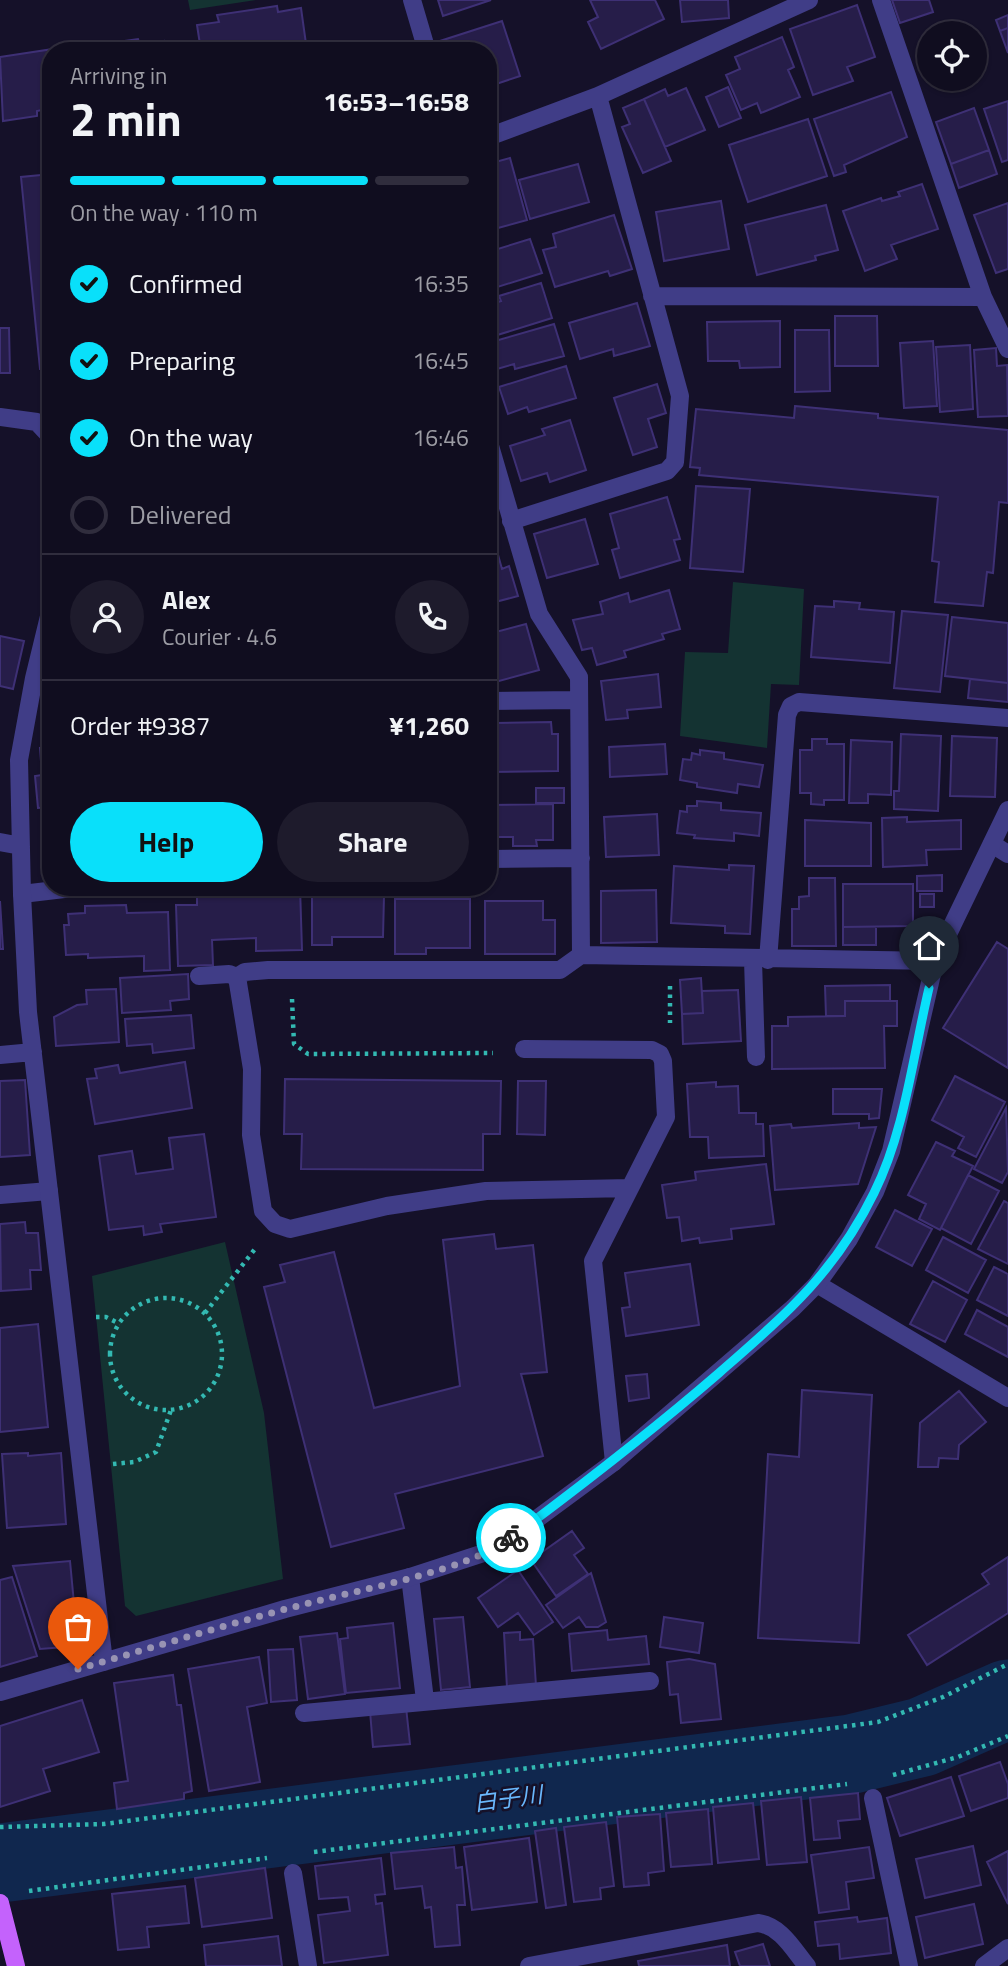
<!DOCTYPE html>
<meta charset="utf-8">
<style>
body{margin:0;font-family:"Titillium Web","Noto Sans JP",sans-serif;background:#1e1b2c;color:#f1f3f6;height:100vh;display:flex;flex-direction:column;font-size:26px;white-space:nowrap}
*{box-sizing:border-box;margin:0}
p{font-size:23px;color:#9c9ca4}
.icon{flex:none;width:38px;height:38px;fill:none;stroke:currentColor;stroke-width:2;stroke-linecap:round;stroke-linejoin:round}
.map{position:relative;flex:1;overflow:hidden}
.sheet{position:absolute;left:42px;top:42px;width:455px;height:854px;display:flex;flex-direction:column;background:#100d1f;border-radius:28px;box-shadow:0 2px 5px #0004,0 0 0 2px #302d3d}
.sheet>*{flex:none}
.tools{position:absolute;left:917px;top:21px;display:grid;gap:14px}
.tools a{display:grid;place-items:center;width:70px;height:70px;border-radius:50%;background:#100d1f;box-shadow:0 2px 5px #0004,0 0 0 2px #302d3d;font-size:35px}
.pin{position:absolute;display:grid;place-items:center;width:60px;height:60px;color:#fff;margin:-72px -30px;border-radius:50% 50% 50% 0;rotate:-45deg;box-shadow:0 0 7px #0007}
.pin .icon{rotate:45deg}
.courier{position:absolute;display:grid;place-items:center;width:70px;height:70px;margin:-35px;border:5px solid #09e0fa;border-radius:50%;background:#fff;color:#222;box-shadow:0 2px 9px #0007}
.overview em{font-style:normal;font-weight:700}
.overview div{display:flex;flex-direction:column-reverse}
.overview{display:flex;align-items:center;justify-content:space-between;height:119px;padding:0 28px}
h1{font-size:46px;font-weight:700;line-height:52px}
.bar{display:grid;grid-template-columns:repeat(4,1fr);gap:10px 7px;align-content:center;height:84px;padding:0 28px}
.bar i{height:9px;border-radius:5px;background:#302d3d}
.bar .selected{background:#09e0fa}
.bar p{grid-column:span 4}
.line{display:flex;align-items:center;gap:18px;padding:0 28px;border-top:2px solid #302d3d}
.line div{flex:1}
.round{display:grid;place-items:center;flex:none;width:74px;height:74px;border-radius:37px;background:#1e1b2c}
ol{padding:0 28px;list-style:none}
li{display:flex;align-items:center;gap:21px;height:77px}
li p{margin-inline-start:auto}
li .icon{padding:7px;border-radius:50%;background:#09e0fa;color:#111;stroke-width:4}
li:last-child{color:#9c9ca4}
li i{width:38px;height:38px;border:4px solid #302d3d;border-radius:50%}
.cta{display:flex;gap:14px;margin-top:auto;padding:14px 28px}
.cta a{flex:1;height:80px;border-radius:42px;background:#09e0fa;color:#111;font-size:28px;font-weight:700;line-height:80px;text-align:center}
.cta a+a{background:#1e1b2c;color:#f1f3f6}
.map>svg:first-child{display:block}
.green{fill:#143332}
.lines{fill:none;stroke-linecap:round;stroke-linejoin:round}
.river{stroke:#10274e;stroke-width:79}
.building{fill:#261d49;stroke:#3e3075;stroke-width:2}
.path{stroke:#33b9b2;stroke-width:4.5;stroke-dasharray:3.5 5;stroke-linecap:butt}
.service{stroke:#403d87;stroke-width:18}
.minor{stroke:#403d87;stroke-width:18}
.primary{stroke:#c462fc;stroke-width:18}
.done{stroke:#9893b3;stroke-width:7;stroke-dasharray:0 12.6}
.route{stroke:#09e0fa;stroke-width:9}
.labels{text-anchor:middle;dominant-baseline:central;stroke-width:5;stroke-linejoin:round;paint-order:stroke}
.water-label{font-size:23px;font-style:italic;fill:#69b7fc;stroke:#151129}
</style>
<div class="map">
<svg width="1008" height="1966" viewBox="0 0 1008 1966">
<rect width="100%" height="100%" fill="#151129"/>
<path class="green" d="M 188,0 L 256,0 L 190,10 Z
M 733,582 L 804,589 L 799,685 L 771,684 L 767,748 L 680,736 L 685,652 L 728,653 Z
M 225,1242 L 264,1413 L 283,1579 L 136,1616 L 125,1606 L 92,1276 Z"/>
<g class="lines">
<path class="river" d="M 0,1863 L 852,1754 L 922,1737 L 1008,1699"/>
</g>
<path class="building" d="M 438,0 L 491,0 L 443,16 Z
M 590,0 L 655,0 L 664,19 L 601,49 L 588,22 L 598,17 Z
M 680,0 L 728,0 L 729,18 L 682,22 Z
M 892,0 L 929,0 L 933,12 L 900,23 Z
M 857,5 L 875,57 L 847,67 L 853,81 L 813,95 L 790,29 Z
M 277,6 L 278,12 L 301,8 L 307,51 L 201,51 L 197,25 L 219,22 L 217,15 Z
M 1008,15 L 1008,28 L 1000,31 L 996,20 Z
M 502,21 L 520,76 L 490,86 L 494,97 L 488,98 L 488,51 L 443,51 L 440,41 Z
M 1008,28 L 1008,53 L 1000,31 Z
M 782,37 L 794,67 L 788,70 L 800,97 L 761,113 L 757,103 L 741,110 L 726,75 L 740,69 L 735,57 Z
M 138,39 L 140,45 L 164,41 L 165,51 L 96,51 L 95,45 Z
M 53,49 L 51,108 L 37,111 L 37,116 L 3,121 L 0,57 Z
M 728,87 L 741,118 L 719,127 L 706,97 Z
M 686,88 L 705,130 L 665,147 L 644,99 L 665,89 L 668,96 Z
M 891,92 L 907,137 L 844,165 L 846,172 L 834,176 L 814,119 Z
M 644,99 L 671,161 L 643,173 L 622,127 L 630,124 L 623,108 Z
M 1008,101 L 1008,160 L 1002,162 L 984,109 Z
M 974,108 L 989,150 L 951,164 L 936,122 Z
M 808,119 L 827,176 L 748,202 L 729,145 Z
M 989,150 L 997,174 L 959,188 L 951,164 Z
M 510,158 L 527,220 L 498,228 L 494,214 L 488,215 L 488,164 Z
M 578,164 L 589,202 L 530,219 L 519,180 Z
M 51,174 L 51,368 L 40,369 L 21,177 Z
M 922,184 L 938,229 L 891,245 L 897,259 L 865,271 L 843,211 L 881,198 L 882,201 L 900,196 L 898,192 Z
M 721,201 L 729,249 L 664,261 L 656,212 Z
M 1008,203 L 1008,269 L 996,273 L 974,215 Z
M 826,205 L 838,250 L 815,256 L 816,260 L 757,275 L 745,225 Z
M 614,215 L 632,269 L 610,276 L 608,271 L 555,287 L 543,250 L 556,247 L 553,234 Z
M 530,239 L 542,273 L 488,290 L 488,252 Z
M 541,283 L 552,318 L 491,337 L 488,305 L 501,301 L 499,296 Z
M 637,303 L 650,346 L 614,356 L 613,349 L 580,359 L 569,323 Z
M 835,316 L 877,316 L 878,366 L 835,366 Z
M 780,321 L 780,367 L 740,368 L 739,361 L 708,361 L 707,322 Z
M 554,324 L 564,356 L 515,369 L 514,364 L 497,369 L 488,343 Z
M 0,328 L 9,328 L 10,373 L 0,373 Z
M 795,330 L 829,330 L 830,391 L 795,392 Z
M 933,341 L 937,406 L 904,408 L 900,343 Z
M 970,345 L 973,409 L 940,412 L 936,347 Z
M 996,348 L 997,366 L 1007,365 L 1008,416 L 978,417 L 974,350 Z
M 566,366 L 576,398 L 529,412 L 527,407 L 508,414 L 499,387 Z
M 657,384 L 666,413 L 648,419 L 657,447 L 633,455 L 614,398 Z
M 795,406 L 878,414 L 878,418 L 1008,430 L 1008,503 L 999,502 L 993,573 L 987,572 L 983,606 L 935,602 L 939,562 L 932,561 L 938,497 L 699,475 L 700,468 L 690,467 L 696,409 L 794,418 Z
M 570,420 L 586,470 L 550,482 L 547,473 L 521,481 L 510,446 L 545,435 L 542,429 Z
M 696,486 L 750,489 L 743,572 L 690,568 Z
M 667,497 L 680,539 L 674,540 L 680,560 L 620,578 L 612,550 L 619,548 L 610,514 Z
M 585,519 L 598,564 L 547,578 L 534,534 Z
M 491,530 L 502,569 L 509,566 L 518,596 L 488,604 Z
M 669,590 L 680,629 L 662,634 L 664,639 L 624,651 L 626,657 L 597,665 L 592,648 L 582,650 L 573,620 L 603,614 L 600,602 L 628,593 L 630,602 Z
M 834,601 L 860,603 L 859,609 L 894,612 L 890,663 L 811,657 L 815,606 L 834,607 Z
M 902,611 L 948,615 L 940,692 L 894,688 Z
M 952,617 L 1008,623 L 1008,683 L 945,676 Z
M 526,624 L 539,670 L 488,684 L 488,634 Z
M 0,636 L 24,641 L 13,689 L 0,686 Z
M 658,674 L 661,707 L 627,710 L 628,718 L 606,720 L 601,681 Z
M 970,679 L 1008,683 L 1008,702 L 968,698 Z
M 551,722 L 552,734 L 558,734 L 558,771 L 488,772 L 488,733 L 495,733 L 495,723 Z
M 901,734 L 941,736 L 938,811 L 894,809 L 894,791 L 899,791 Z
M 952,736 L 997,738 L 995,797 L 950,796 Z
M 812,739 L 827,739 L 827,744 L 844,744 L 844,800 L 824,800 L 824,805 L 811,804 L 811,793 L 800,793 L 800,750 L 812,750 Z
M 851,740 L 892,742 L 891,795 L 868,794 L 868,803 L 849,803 Z
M 665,744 L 667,774 L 610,777 L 609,747 Z
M 51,747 L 51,807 L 38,808 L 35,776 L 42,775 L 40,748 Z
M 700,750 L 724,753 L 724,759 L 763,765 L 759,787 L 738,784 L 737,793 L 697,787 L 697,783 L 680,780 L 683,759 L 691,760 L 692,753 L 700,755 Z
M 536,788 L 564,788 L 564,803 L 536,803 Z
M 697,801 L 721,803 L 721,810 L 761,813 L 759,836 L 734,833 L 734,841 L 694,838 L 695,835 L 677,833 L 680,811 L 687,812 L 687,806 L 697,806 Z
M 553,804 L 553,840 L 536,840 L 537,846 L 513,846 L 513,837 L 489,837 L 489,805 Z
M 657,814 L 659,855 L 606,857 L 604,817 Z
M 907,817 L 907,822 L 961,820 L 961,849 L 926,850 L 927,865 L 883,867 L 882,818 Z
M 805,820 L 871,823 L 871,866 L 805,866 Z
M 729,865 L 754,866 L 750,934 L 725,933 L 725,926 L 671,923 L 674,866 L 729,870 Z
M 942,875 L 942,891 L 917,891 L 917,876 Z
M 809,878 L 835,878 L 836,946 L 792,946 L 792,909 L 799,909 L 799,897 L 809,896 Z
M 843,884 L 913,884 L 913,926 L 843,927 Z
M 300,887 L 302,950 L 256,951 L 256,938 L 212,940 L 213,965 L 178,966 L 176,905 L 197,905 L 197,892 L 258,889 L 258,897 L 277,897 L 276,888 Z
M 656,890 L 657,942 L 601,943 L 601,891 Z
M 920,894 L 934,894 L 934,907 L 920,907 Z
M 312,896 L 384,896 L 383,937 L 332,937 L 332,945 L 312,945 Z
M 395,899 L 470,899 L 470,948 L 426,948 L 426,954 L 395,954 Z
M 0,901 L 3,949 L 0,949 Z
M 485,901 L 543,901 L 543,920 L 555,920 L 555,954 L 485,954 Z
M 126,905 L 127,913 L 168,912 L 170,970 L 144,971 L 144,956 L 88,958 L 88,954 L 66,955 L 64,925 L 69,925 L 68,914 L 85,913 L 85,906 Z
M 843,927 L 876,927 L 876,945 L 843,945 Z
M 997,942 L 1008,949 L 1008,1068 L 943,1028 Z
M 188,974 L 189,999 L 170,1001 L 171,1010 L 122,1013 L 120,978 Z
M 701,978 L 703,1013 L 682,1014 L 680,980 Z
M 890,985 L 890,1001 L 845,1001 L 845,1016 L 826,1016 L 825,986 Z
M 116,989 L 119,1042 L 56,1046 L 54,1017 L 77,1005 L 87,1004 L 86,990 Z
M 738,990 L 741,1041 L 683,1044 L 682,1014 L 703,1013 L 702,991 Z
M 845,1001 L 897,1001 L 897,1026 L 884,1026 L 885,1068 L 772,1069 L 772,1026 L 788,1026 L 788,1017 L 845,1016 Z
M 191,1015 L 194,1048 L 153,1053 L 152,1044 L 127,1046 L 125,1019 Z
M 185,1062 L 192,1108 L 95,1124 L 87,1079 L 97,1078 L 95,1069 L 118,1065 L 120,1073 Z
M 955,1076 L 1005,1102 L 976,1157 L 958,1148 L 964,1137 L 932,1120 Z
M 285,1079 L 501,1081 L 500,1134 L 483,1134 L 483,1170 L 301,1169 L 302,1134 L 284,1134 Z
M 25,1080 L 30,1155 L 0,1157 L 0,1081 Z
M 518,1081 L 546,1081 L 545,1135 L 517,1134 Z
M 716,1082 L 716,1087 L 738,1086 L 739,1113 L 756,1113 L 756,1124 L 763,1124 L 764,1156 L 709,1158 L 708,1137 L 690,1137 L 687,1084 Z
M 833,1089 L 882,1089 L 879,1118 L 869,1119 L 869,1114 L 833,1114 Z
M 1006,1108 L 1008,1172 L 1002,1183 L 974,1169 Z
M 859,1123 L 859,1128 L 876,1127 L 858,1184 L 775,1190 L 770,1126 L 791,1124 L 792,1128 Z
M 204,1134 L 216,1217 L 160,1224 L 162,1232 L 144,1235 L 143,1226 L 109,1230 L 99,1156 L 132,1151 L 136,1174 L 173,1169 L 169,1138 Z
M 936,1142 L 955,1151 L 952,1156 L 973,1166 L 940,1230 L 919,1219 L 926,1204 L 908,1195 Z
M 766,1164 L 774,1224 L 731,1229 L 732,1239 L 700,1243 L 699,1238 L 682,1241 L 679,1217 L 667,1218 L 662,1185 L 696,1180 L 695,1172 Z
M 968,1175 L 999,1191 L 971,1244 L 941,1228 Z
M 1004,1201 L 1008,1203 L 1008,1264 L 978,1249 Z
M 895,1210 L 932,1229 L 912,1266 L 876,1247 Z
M 25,1222 L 26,1233 L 38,1233 L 41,1270 L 30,1270 L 31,1289 L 1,1291 L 0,1224 Z
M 494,1234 L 496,1249 L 533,1245 L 547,1372 L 521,1374 L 543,1456 L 395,1494 L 404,1528 L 331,1547 L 264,1287 L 285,1282 L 280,1265 L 334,1252 L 374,1408 L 460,1386 L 443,1240 Z
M 943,1237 L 986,1260 L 968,1293 L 926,1270 Z
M 690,1264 L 699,1325 L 626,1336 L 622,1308 L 630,1307 L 625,1273 Z
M 994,1267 L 1008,1274 L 1008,1316 L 977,1300 Z
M 933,1281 L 967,1300 L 945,1342 L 910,1324 Z
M 977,1310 L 1008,1327 L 1008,1357 L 965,1334 Z
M 38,1324 L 48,1427 L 0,1432 L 0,1328 Z
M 647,1374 L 649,1398 L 629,1401 L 626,1376 Z
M 802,1390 L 872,1395 L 859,1643 L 758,1638 L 768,1454 L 799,1457 Z
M 959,1391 L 986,1422 L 959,1445 L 958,1459 L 939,1458 L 938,1467 L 918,1467 L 920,1423 Z
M 28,1453 L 28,1456 L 61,1453 L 66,1524 L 7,1528 L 2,1454 Z
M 572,1531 L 584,1548 L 574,1555 L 588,1574 L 556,1596 L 531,1560 Z
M 1008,1557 L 1008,1613 L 927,1665 L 908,1635 L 989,1584 L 982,1574 Z
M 70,1561 L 78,1646 L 40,1649 L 13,1566 Z
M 518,1570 L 553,1622 L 534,1635 L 518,1613 L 498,1627 L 478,1598 Z
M 591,1573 L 606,1622 L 598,1627 L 586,1627 L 579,1617 L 563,1628 L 546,1605 Z
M 12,1577 L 37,1656 L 0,1667 L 0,1580 Z
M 463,1617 L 470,1687 L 441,1690 L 434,1619 Z
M 664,1617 L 703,1623 L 699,1653 L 660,1647 Z
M 393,1623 L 400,1688 L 346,1693 L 340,1639 L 348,1638 L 347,1628 Z
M 607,1630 L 608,1640 L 646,1636 L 649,1664 L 572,1671 L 569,1634 Z
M 520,1632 L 520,1640 L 533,1639 L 536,1686 L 507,1688 L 504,1633 Z
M 337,1633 L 345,1694 L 308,1699 L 300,1637 Z
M 293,1649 L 297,1700 L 271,1702 L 268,1650 Z
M 259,1657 L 267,1703 L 247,1707 L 260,1782 L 209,1791 L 188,1669 Z
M 689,1659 L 715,1664 L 721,1719 L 681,1723 L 678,1694 L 670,1695 L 667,1662 Z
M 173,1675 L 177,1705 L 181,1705 L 192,1791 L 184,1793 L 184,1799 L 117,1809 L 114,1783 L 128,1781 L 114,1683 Z
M 82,1700 L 99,1752 L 43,1769 L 50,1791 L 0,1807 L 0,1726 Z
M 406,1707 L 410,1744 L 373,1747 L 370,1711 Z
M 1000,1762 L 1008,1784 L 1008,1798 L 971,1811 L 959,1776 Z
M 951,1777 L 964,1816 L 900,1836 L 887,1798 Z
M 858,1793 L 860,1819 L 838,1821 L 840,1838 L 814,1840 L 810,1798 Z
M 801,1797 L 807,1862 L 767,1865 L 761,1801 Z
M 753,1803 L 759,1859 L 718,1863 L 713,1807 Z
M 708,1809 L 712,1864 L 671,1867 L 666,1813 Z
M 660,1814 L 664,1871 L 648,1873 L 649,1885 L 624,1887 L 617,1817 Z
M 606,1822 L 614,1886 L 600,1888 L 601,1899 L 574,1902 L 564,1827 Z
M 556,1828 L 566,1905 L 546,1908 L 535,1831 Z
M 529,1838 L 537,1902 L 472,1910 L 464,1847 Z
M 973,1846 L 981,1885 L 925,1898 L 916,1859 Z
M 454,1847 L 456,1868 L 462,1867 L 465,1905 L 457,1905 L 460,1945 L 435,1947 L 431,1907 L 425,1908 L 422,1886 L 395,1889 L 391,1853 Z
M 869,1847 L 874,1878 L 846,1882 L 849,1909 L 819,1913 L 811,1855 Z
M 1008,1851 L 1008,1904 L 987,1862 Z
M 381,1858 L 385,1894 L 375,1895 L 376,1904 L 382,1903 L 388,1955 L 324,1963 L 318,1915 L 350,1911 L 348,1897 L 319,1899 L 315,1866 Z
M 265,1868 L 272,1918 L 202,1927 L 195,1878 Z
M 185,1886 L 189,1923 L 147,1927 L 149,1947 L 118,1950 L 112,1894 Z
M 974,1904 L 983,1944 L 925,1958 L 916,1917 Z
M 857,1917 L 858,1922 L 887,1918 L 891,1953 L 840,1959 L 839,1944 L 818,1946 L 815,1922 Z
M 278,1936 L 282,1966 L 206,1966 L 204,1945 Z
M 763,1944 L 770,1966 L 740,1966 L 735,1952 Z
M 727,1945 L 730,1966 L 639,1966 L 638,1961 Z"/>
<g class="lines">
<path class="path" d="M 670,986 L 670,1023
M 292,999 L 294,1044 L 308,1054 L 493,1053
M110 1354a56 56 0 1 1 112 0a56 56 0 1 1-112 0Z
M 205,1313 L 255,1249
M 96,1317 L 106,1317 L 120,1324
M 113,1464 L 134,1462 L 156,1452 L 171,1410
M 893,1775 L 958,1757 L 1008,1736
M 0,1827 L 104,1824 L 878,1722 L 943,1697 L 1008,1664
M 314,1852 L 847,1784
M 29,1891 L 267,1858"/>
<path class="service" d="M 412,0 L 427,51
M 488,137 L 598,96 L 809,0
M 652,296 L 983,297 L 881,0
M 983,297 L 1008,349
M 488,439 L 539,614 L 579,677 L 581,955
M 511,521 L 667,471 L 675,462 L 680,396 L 598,96
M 488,701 L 577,700
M 992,844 L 1008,854
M 488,859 L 581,858
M 22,894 L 81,887
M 753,960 L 756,1057
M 768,960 L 787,715 L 791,706 L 799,702 L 1008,718
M 199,976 L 229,974 L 237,977 L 245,972 L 268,970 L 560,970 L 581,955 L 935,961
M 237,977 L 252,1069 L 251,1135 L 263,1211 L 275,1224 L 290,1229 L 387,1206 L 486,1191 L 630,1188
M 524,1049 L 652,1050 L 660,1054 L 663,1061 L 666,1117 L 593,1261 L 614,1462
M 0,1195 L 49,1191
M 817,1284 L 1008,1398
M 410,1577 L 425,1700
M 304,1713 L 650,1681
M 873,1798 L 909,1966
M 293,1873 L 308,1966
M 529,1966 L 758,1923 C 781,1926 793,1949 807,1966
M 984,1966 L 1008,1948"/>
<path class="minor" d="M 0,417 L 37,422 L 51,437
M 51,608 L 34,678 L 19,760 L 22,894 L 28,1012 L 104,1662
M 0,842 L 21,846
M 0,1055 L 33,1052
M 0,1692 L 285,1609 L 410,1577 L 496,1549 L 614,1462 L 793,1308 L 817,1284 L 849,1239 L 875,1192 L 891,1151 L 935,961 L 1008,810"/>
<path class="primary" d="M 0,1903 L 16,1966"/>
</g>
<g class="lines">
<path class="done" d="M 78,1669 C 155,1647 231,1623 309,1603 C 363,1589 468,1570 511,1538"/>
<path class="route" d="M 511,1538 C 582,1485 652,1431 719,1373 C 785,1315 835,1273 874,1193 C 905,1131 913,1055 929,988"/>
</g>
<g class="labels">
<g class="water-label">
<text transform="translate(508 1798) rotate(-7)">白子川</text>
</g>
</g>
</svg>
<div class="tools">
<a><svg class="icon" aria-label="locate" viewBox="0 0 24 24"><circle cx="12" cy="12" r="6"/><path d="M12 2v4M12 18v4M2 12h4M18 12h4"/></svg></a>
</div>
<div class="pin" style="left:78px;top:1669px;background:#ea580c"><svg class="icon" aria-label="bag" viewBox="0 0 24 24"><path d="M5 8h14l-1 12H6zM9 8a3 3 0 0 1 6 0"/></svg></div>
<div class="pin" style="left:929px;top:988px;background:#1f2937"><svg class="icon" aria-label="home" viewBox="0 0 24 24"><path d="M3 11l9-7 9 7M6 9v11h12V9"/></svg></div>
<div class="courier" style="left:511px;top:1538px"><svg class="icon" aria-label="bike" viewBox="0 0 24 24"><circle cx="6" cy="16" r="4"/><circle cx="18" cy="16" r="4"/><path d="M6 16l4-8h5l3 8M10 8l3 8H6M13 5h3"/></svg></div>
<section class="sheet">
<div class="overview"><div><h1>2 min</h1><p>Arriving in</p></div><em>16:53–16:58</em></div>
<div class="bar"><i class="selected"></i><i class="selected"></i><i class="selected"></i><i></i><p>On the way · 110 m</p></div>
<ol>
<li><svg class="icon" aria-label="check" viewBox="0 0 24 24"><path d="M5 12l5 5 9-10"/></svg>Confirmed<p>16:35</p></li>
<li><svg class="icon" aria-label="check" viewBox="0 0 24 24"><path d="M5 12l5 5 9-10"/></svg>Preparing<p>16:45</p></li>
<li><svg class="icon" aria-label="check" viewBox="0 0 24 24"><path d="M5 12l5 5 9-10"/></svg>On the way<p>16:46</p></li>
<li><i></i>Delivered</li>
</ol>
<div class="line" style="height:126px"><a class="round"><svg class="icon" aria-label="person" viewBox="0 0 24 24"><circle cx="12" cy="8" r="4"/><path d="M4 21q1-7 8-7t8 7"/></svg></a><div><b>Alex</b><p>Courier · 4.6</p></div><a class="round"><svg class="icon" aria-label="phone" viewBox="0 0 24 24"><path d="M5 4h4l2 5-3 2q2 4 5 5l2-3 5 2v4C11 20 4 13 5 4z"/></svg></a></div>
<div class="line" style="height:91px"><div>Order #9387</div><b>¥1,260</b></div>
<div class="cta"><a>Help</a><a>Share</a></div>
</section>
</div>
